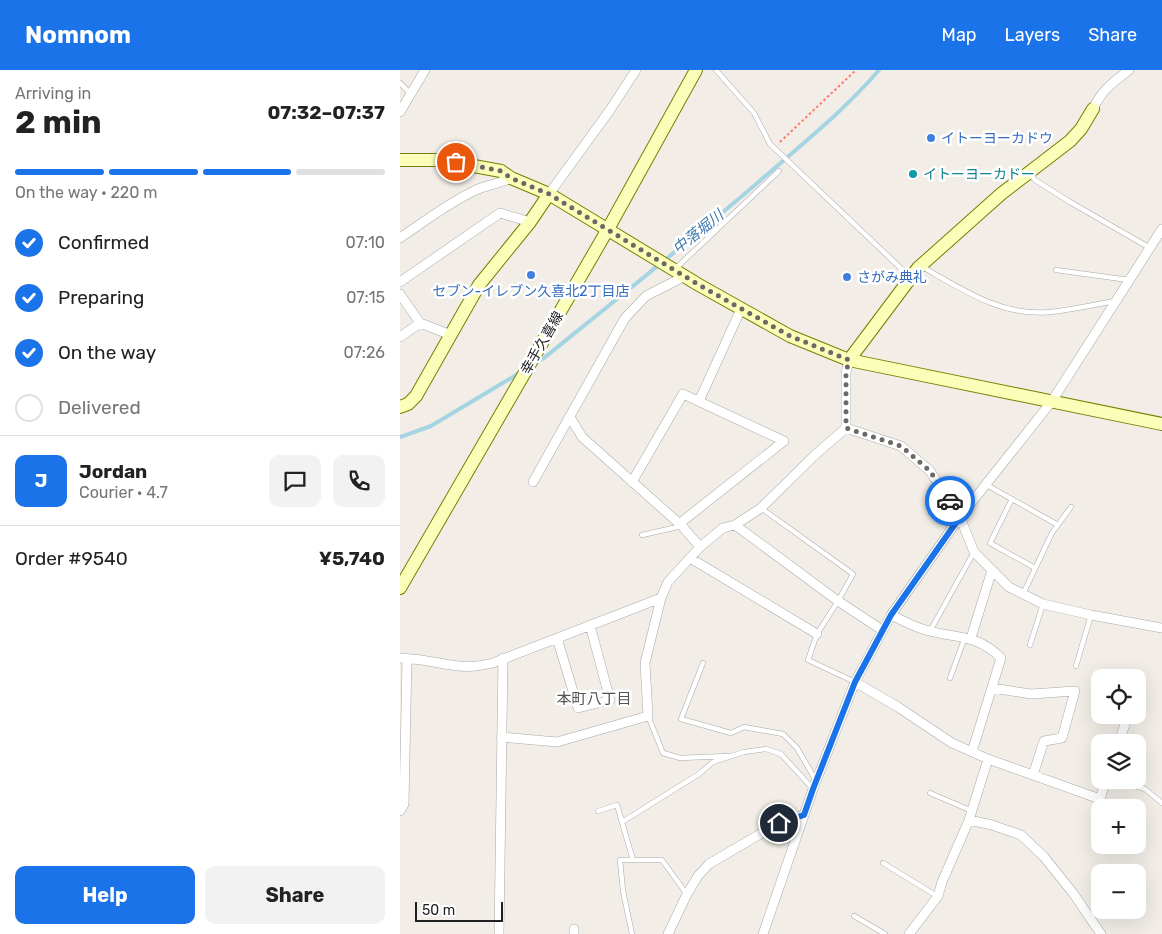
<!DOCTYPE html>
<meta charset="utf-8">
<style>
body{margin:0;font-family:Rubik,"Noto Sans JP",sans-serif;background:#f2f2f2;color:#222;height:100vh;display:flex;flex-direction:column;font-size:19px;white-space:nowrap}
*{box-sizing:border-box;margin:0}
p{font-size:16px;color:#767676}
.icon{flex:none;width:28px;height:28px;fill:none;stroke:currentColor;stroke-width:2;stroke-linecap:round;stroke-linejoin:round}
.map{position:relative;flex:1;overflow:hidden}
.drawer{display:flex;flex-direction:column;background:#fff;width:400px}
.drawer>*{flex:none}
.fabs{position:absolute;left:691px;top:599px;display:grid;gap:10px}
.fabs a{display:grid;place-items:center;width:55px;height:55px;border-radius:10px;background:#fff;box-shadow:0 5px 20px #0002;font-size:25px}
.scale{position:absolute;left:15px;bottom:12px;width:88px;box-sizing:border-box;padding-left:5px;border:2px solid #212121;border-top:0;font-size:14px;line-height:18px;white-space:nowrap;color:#212121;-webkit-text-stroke:4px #fff;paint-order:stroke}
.pin{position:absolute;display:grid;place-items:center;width:42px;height:42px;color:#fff;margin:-21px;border:2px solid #fff;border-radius:50%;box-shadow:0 1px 5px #0007}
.courier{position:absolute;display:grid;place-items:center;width:50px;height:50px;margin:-25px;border:4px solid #1a73e8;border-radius:50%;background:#fff;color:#222;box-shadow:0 1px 6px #0007}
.summary em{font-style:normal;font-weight:700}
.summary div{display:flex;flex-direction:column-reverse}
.summary{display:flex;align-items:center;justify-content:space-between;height:85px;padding:0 15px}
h1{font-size:32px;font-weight:700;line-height:38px}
.bar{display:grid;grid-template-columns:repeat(4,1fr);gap:8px 5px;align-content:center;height:60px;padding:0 15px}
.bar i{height:6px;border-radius:4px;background:#e0e0e0}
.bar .selected{background:#1a73e8}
.bar p{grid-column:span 4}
.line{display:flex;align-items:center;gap:12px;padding:0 15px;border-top:1px solid #e0e0e0}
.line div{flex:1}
.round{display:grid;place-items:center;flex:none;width:52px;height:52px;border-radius:10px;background:#f2f2f2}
ol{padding:0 15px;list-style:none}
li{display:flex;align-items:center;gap:15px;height:55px}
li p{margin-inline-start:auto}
li .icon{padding:5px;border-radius:50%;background:#1a73e8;color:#fff;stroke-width:4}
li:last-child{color:#767676}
li i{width:28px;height:28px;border:2px solid #e0e0e0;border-radius:50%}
.action{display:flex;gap:10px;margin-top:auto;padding:10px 15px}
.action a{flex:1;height:58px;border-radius:10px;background:#1a73e8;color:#fff;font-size:20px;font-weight:700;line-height:58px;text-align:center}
.action a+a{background:#f2f2f2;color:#222}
header{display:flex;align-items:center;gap:30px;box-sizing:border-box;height:70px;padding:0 25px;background:#1a73e8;color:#fff}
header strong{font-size:24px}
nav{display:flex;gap:28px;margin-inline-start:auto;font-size:18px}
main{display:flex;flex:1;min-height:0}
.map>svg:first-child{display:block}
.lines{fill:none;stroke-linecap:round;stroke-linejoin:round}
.stream{stroke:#a5d5e2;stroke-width:4}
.lane-casing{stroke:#a8a8a8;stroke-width:5.5}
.street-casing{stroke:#a8a8a8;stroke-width:10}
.secondary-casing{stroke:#748000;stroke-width:14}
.path{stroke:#ff786b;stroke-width:2;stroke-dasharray:2.5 2.5;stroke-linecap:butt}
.lane{stroke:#fff;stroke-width:4.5}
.street{stroke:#fff;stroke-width:9}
.secondary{stroke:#fbfeb9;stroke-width:12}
.done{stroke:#6a6966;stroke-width:5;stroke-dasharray:0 9}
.route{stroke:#1a73e8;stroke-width:6}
.shop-dot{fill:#3f7fe0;stroke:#fff;stroke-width:2}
.culture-dot{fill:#0f9aa8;stroke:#fff;stroke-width:2}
.labels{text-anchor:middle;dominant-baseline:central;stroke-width:5;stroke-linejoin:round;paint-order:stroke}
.shop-label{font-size:14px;fill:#366cbe;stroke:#fff;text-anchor:start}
.culture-label{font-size:14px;fill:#0d838f;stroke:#fff;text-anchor:start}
.street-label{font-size:14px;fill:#212121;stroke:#fff}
.water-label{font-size:15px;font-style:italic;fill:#427ab0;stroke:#fff}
.neighbourhood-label{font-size:15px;fill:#545454;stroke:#fff}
</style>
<header>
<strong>Nomnom</strong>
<nav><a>Map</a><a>Layers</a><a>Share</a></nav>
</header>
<main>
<section class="drawer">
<div class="summary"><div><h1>2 min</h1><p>Arriving in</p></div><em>07:32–07:37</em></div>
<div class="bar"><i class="selected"></i><i class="selected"></i><i class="selected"></i><i></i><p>On the way · 220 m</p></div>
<ol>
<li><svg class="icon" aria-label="check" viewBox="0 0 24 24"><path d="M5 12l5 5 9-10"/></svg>Confirmed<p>07:10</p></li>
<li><svg class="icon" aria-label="check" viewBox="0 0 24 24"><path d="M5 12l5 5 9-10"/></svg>Preparing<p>07:15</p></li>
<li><svg class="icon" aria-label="check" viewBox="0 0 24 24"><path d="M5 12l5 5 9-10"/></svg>On the way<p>07:26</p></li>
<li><i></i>Delivered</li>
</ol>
<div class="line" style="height:90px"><b class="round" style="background:#1a73e8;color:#fff">J</b><div><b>Jordan</b><p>Courier · 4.7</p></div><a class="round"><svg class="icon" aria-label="chat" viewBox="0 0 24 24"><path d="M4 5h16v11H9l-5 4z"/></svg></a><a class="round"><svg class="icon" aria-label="phone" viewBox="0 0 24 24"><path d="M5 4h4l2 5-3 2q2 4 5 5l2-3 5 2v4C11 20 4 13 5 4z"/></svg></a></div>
<div class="line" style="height:65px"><div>Order #9540</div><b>¥5,740</b></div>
<div class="action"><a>Help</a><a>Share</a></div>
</section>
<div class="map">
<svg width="762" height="864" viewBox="0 0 762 864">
<rect width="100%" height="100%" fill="#f2eee7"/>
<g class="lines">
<path class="stream" d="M 135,293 L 144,288 C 217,229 291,170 362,109 C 402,74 444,41 479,0
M 0,367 L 31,356 L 121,302"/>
<g class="lane-casing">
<path id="lane" d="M 316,0 L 354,43 L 370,74 L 510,207
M 0,13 L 11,24
M 630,104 L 635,110 L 670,132 L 750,178
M 521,196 C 561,219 602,247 650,242 C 671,240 693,235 715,231
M 275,199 L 379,101
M 656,200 L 729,210
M 585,414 L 658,455
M 612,429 L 590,473 L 635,498
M 361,438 L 453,504 L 438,531 L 417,564 L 408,590 L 455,612
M 242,465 L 282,456
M 623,524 L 652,463 L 671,437
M 530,561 L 574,482
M 630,575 L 643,534
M 303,593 L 281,649 L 331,663 L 344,657 L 383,664 L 397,678 L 415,709
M 676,596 L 691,545
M 550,608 L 565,567
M 248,646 L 263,683 L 280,688 L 328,686
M 715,710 L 745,719 L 762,733
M 530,723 L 572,741
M 198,741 L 217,735 L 233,790
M 222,752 L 299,704 L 313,692 L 344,682 L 366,679 L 381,684 L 413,719
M 483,793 L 537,826
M 454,846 L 485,864
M 232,864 L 223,821 L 220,790 L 262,790 L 286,823"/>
</g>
<g class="street-casing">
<path id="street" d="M 693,39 C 702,20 712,13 729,0
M 0,42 L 25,0
M 149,124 L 210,40 L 236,0
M 0,168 C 24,152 48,133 74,121 C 85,115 99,114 111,108
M 0,212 L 100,143 L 130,152
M 0,224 L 20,253 L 51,265
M 0,267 L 20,253
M 299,331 L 341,239
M 170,347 L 182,367 L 282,456 L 300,477
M 446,358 L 501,376 L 530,401 L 560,447 L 574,482 L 609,517 L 643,534 L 691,545 L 762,558
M 133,412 L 225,248 L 246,226 L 285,206
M 232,412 L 283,324 L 384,371 L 279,454
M 335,455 L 438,531 L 482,560
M 290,488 L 417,564
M 491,545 C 502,550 514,557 526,560 C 556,569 576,563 601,588 L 572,682
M 157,568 L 178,638 L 210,630 L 190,555
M 571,568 L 592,500
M 0,588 C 9,589 18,589 27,591 C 54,595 64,600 93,593 L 261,528
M 455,612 L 498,637 L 552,673 L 588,689 L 700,729 L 706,710
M 592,618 L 631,624 L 675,621 L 662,668 L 644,671 L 633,705
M 101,667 L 157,672 L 248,646 L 245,593 L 261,528 L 268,512 L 300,477 L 323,458 L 335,455 L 361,438 L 416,384 L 446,358 L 446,303 L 449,290
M 719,672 L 728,645
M 0,741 L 4,734 L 7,589
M 569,750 L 592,755 L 621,765 L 644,787 L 673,823 L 701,864
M 99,864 L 103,588
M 174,864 L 174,859
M 268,864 L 287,824 L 298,806 L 309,794 L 379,753 L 404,745
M 363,864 L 413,719 L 455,612 L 491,545 L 560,447 L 652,331 L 762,159
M 509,864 L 538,826 L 542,812 L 569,750 L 588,689"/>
</g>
<g class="secondary-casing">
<path id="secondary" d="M 0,90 L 41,90 L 101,101 L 111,108 L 149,124 L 299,215 L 390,266 L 449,290 L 762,354
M 449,290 L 518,198 L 601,124 L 670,71 L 681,59 L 693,39
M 0,337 L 8,334 L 16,326 L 79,215 L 130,152 L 149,124
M 0,518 L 208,159 L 296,0"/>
</g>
<path class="path" d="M 380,72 L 456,0"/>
<use href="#lane" class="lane"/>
<use href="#street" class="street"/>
<use href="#secondary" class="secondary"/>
</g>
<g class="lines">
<path class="done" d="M 56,92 L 101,101 L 111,108 L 149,124 L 299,215 L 390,266 L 449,290 L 446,303 L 446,358 L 501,376 L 530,401 L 550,431"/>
<path class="route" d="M 379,753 L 404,745 L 413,719 L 455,612 L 491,545 L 560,447 L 550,431"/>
</g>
<g class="shop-dot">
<circle cx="531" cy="68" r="5"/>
<circle cx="131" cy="205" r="5"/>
<circle cx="447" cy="207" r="5"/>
</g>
<circle class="culture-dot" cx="513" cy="104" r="5"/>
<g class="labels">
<g class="shop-label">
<text x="541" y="68">イトーヨーカドウ</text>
<text x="457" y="207">さがみ典礼</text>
<text x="131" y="221" text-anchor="middle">セブン-イレブン久喜北2丁目店</text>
</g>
<g class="culture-label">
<text x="523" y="104">イトーヨーカドー</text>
</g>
<g class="street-label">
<text transform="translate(142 273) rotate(-60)">幸手久喜線</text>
</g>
<g class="water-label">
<text transform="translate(298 162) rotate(-39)">中落堀川</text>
</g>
<g class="neighbourhood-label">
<text x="194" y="629">本町八丁目</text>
</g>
</g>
</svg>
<div class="fabs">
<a><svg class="icon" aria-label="locate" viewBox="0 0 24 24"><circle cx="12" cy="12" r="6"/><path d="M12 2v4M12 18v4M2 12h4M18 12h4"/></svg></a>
<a><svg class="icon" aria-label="layers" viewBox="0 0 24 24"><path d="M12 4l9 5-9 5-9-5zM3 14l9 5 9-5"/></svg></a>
<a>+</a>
<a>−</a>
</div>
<div class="scale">50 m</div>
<div class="pin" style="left:56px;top:92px;background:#ea580c"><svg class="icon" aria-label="bag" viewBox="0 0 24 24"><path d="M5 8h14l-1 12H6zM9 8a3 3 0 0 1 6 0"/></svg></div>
<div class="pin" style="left:379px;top:753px;background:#1f2937"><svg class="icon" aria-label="home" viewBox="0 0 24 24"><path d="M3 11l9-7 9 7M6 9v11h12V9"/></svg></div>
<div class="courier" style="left:550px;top:431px"><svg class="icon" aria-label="car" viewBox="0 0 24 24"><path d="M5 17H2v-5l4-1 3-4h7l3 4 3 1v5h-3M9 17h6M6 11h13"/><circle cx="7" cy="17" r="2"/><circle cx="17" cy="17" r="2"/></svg></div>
</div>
</main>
